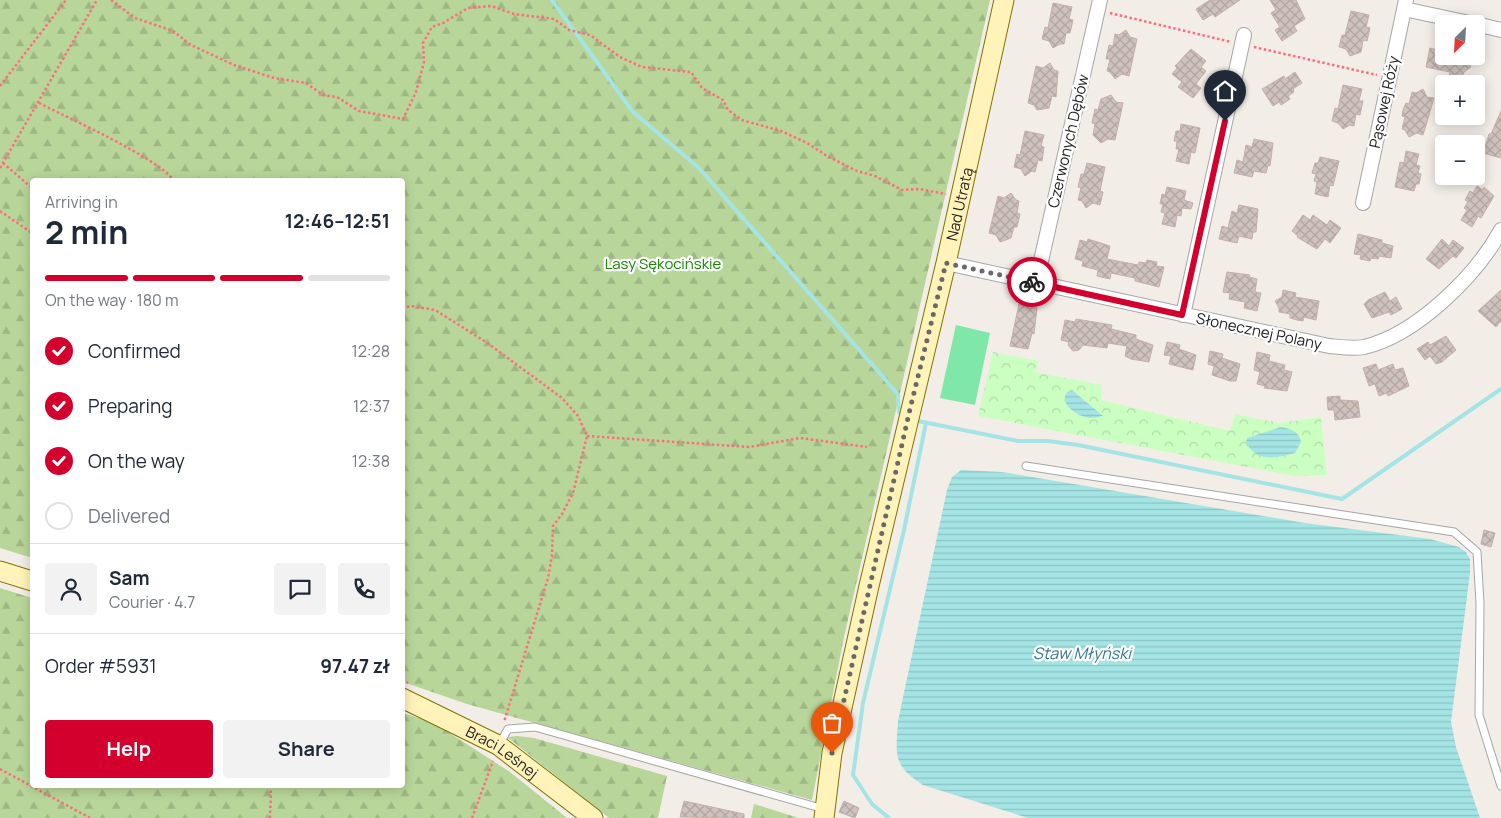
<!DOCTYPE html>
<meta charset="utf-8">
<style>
body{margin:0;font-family:Manrope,sans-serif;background:#f2f2f3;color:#1f2937;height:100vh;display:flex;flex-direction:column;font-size:19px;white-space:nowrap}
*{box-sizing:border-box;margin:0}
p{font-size:16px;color:#747a83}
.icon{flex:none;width:28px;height:28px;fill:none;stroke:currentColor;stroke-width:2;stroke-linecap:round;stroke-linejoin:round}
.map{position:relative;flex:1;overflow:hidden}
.drawer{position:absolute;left:30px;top:178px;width:375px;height:610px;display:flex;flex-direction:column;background:#fff;border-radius:5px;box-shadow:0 2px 12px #0003}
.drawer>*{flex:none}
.needle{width:32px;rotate:204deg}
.fabs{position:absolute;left:1435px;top:15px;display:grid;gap:10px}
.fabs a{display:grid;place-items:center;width:50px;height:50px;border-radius:5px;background:#fff;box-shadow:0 2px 12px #0003;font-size:25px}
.pin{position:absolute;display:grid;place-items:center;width:42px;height:42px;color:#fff;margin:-51px -21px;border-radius:50% 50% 50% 0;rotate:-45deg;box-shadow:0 0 5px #0007}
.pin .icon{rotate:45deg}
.courier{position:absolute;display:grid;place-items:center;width:50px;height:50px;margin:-25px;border:4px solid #d3002e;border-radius:50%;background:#fff;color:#222;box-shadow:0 1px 6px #0007}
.summary em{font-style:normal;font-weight:700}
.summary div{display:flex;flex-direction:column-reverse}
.summary{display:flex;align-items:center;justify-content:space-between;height:85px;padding:0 15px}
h1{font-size:32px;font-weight:700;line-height:38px}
.bar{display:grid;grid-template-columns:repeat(4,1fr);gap:8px 5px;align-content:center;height:60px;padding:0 15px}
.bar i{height:6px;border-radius:4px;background:#e0e1e3}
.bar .on{background:#d3002e}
.bar p{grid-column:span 4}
.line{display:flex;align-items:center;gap:12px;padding:0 15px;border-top:1px solid #e0e1e3}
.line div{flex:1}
.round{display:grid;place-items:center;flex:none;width:52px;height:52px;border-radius:5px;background:#f2f2f3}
ol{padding:0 15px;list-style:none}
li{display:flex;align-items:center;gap:15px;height:55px}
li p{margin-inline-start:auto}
li .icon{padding:5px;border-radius:50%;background:#d3002e;color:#fff;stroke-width:4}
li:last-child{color:#747a83}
li i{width:28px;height:28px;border:2px solid #e0e1e3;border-radius:50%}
.button{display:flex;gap:10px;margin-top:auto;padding:10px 15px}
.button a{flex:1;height:58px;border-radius:5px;background:#d3002e;color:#fff;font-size:20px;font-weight:700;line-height:58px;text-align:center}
.button a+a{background:#f2f2f3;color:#1f2937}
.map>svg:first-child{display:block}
.forest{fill:url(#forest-firs)}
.park{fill:url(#park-crowns)}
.pitch{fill:#7fe8a8}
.water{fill:url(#water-rules)}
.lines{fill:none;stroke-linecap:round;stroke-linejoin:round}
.stream{stroke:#a4e4e4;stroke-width:4}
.building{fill:url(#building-cross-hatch);stroke:#c6afa8}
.lane-casing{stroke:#a6a6a6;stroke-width:9}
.street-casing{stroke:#a6a6a6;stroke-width:16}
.secondary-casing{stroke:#817300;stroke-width:21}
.path{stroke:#ff6c7d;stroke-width:2.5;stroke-dasharray:2.5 2.5;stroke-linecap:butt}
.lane{stroke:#fff;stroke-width:7}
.street{stroke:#fff;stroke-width:14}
.secondary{stroke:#fff3b9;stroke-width:19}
.done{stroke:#6b6967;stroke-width:5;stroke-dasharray:0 9}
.route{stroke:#d3002e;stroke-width:6}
.labels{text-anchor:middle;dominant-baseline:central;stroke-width:4.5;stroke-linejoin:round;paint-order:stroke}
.street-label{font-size:15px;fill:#222;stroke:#fff}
.park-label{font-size:15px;fill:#148901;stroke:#fff}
.water-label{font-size:16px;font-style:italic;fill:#367892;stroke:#fff}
</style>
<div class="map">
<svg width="1501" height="818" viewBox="0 0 1501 818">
<defs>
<pattern id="forest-firs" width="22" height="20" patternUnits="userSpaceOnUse" patternTransform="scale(1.25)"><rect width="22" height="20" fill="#b8d699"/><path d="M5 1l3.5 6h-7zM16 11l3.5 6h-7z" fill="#9eb784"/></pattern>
<pattern id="park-crowns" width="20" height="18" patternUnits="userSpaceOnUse" patternTransform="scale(1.25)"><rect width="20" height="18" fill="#cbffc2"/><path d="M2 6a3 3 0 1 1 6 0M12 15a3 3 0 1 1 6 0" fill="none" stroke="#aedaa6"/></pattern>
<pattern id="water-rules" width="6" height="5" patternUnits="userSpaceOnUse" patternTransform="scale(1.25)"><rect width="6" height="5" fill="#a4e4e4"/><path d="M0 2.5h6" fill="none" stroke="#8dc3c3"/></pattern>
<pattern id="building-cross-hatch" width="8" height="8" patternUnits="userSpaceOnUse" patternTransform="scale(1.25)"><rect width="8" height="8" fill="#cfc1bd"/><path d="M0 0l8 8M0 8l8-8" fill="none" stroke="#b1a6a2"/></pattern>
</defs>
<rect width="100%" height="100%" fill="#f3ede8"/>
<path class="forest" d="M 0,0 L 990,0 L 844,637 L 812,800 L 467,704 L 403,682 L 402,180 L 32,180 L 32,558 L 0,548 Z
M 0,588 L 32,598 L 32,785 L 402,785 L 403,713 L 434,723 L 510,772 L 567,818 L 0,818 Z
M 517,736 L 534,738 L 667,776 L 658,818 L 609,818 L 507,737 Z
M 754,804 L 799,818 L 751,818 Z"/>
<path class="park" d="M 993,352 L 1039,361 L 1035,372 L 1102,385 L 1101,400 L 1230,431 L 1235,414 L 1280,423 L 1321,417 L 1327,475 L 1294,476 L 978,416 Z"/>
<path class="pitch" d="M 956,325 L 990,333 L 975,405 L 940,398 Z"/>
<path class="water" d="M 1072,390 L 1103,416 C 1098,417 1092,419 1086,417 C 1075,415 1059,403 1067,392 Z
M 1281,427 C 1291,429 1299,431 1301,442 L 1295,453 C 1277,458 1256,463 1246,442 L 1247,438 Z
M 961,470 L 1002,472 L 1305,523 L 1430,539 L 1459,547 L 1466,552 L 1470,559 L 1470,573 L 1451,722 L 1456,747 L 1480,818 L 1028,818 L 923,785 C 892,765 896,755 898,721 L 947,490 L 952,477 Z"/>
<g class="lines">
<path class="stream" d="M 552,0 L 633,112 L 698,167 L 884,378 L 898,395 L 899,412
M 918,421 L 1018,441 L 1048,441 L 1078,445 L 1342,499 L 1501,389
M 889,818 L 872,804 L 853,775 L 863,703 L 904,530 L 926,423"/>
</g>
<path class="building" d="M 1210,0 L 1240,0 L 1215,17 L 1213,14 L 1203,20 L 1196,9 Z
M 1270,0 L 1296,0 L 1305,19 L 1294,26 L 1297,31 L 1282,41 L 1275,30 L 1280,27 L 1271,13 L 1276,10 Z
M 1053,3 L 1072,7 L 1069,19 L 1073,20 L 1070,33 L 1066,33 L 1064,44 L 1060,44 L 1053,48 L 1049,41 L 1042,39 L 1045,27 L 1048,28 Z
M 1351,11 L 1369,15 L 1366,27 L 1370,28 L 1367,41 L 1363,40 L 1361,52 L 1350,56 L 1346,49 L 1339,47 L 1342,35 L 1345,35 Z
M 1126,30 L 1130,37 L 1137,39 L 1129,76 L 1122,74 L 1115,79 L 1110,72 L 1107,71 L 1110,59 L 1106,59 L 1109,45 L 1113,46 L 1115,34 L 1119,35 Z
M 1430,48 L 1444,52 L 1444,56 L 1467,56 L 1466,60 L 1471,67 L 1464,72 L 1462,78 L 1449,76 L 1450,72 L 1426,67 Z
M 1191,49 L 1206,61 L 1201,67 L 1206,71 L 1196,84 L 1201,88 L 1193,98 L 1178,87 L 1182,82 L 1172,74 L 1177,68 L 1175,66 Z
M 1050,63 L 1054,70 L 1058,71 L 1056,97 L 1052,96 L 1049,108 L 1037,110 L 1034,105 L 1028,103 L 1036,66 L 1043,68 Z
M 1295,72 L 1302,83 L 1293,89 L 1294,92 L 1288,96 L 1290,99 L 1281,105 L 1279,102 L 1273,106 L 1262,89 L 1284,76 L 1285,79 Z
M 1343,85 L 1362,89 L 1359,101 L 1363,101 L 1360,115 L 1356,114 L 1354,126 L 1350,125 L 1343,129 L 1338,123 L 1332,121 L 1335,108 L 1338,109 Z
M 1423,89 L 1427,97 L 1434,98 L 1427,122 L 1423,135 L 1417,133 L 1409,137 L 1405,130 L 1402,129 L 1405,117 L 1402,116 L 1403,110 L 1406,103 L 1409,104 L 1412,92 L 1416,93 Z
M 1111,95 L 1116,102 L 1123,103 L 1115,140 L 1108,139 L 1101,143 L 1093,135 L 1095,124 L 1092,123 L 1095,109 L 1098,110 L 1101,99 Z
M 1501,111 L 1501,158 L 1483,153 L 1489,134 L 1491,134 Z
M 1181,124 L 1200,128 L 1195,153 L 1191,152 L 1189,164 L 1176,161 L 1179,149 L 1176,149 L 1177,141 L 1174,141 L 1176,131 L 1180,131 Z
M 1025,131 L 1044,135 L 1041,146 L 1044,147 L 1042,161 L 1038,160 L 1035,172 L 1032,171 L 1025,176 L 1021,169 L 1014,167 L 1017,154 L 1020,155 Z
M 1254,139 L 1273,143 L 1270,166 L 1268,165 L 1266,173 L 1254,171 L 1252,177 L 1234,173 L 1237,160 L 1243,162 L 1246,145 L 1252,147 Z
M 1406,151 L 1419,154 L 1416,165 L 1420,166 L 1418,173 L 1421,174 L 1419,184 L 1416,184 L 1414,191 L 1395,187 L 1400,162 L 1404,163 Z
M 1320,157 L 1339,161 L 1333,186 L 1330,185 L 1328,197 L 1315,194 L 1317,182 L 1314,181 L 1316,174 L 1312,173 L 1315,163 L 1318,163 Z
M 1087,163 L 1105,167 L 1100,191 L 1103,192 L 1100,205 L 1093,203 L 1086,208 L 1082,201 L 1078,200 L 1081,188 L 1078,187 L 1081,174 L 1084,174 Z
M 1477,186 L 1483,190 L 1484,187 L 1494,196 L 1481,218 L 1478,216 L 1472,227 L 1461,220 L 1467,210 L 1464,208 L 1468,202 L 1465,200 L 1470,191 L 1473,193 Z
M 1167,187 L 1186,191 L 1184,200 L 1193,203 L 1191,209 L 1182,208 L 1181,216 L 1177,215 L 1175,227 L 1162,224 L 1165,213 L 1161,212 L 1163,204 L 1160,204 L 1162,194 L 1165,195 Z
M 1011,193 L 1016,200 L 1019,201 L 1017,213 L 1020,214 L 1017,227 L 1014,227 L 1011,238 L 1000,242 L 996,235 L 989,233 L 998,196 L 1004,198 Z
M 1239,205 L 1258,209 L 1256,232 L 1253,232 L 1252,239 L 1239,236 L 1237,243 L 1219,239 L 1222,226 L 1228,228 L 1232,211 L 1237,213 Z
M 1303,215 L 1310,220 L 1313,215 L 1327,225 L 1330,220 L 1341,228 L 1330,243 L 1325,239 L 1317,249 L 1297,237 L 1298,236 L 1292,231 Z
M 1358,234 L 1382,240 L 1382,243 L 1393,246 L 1391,258 L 1379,256 L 1378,259 L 1371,258 L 1370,261 L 1360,259 L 1361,255 L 1354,254 Z
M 1088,239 L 1110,246 L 1107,259 L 1138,265 L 1139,262 L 1146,263 L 1147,260 L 1157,262 L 1156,266 L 1164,267 L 1159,287 L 1135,281 L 1135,278 L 1111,273 L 1110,279 L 1097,276 L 1098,270 L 1082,266 L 1083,261 L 1075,259 L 1080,240 L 1087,242 Z
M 1442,239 L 1449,246 L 1453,240 L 1464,248 L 1456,258 L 1453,256 L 1439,269 L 1426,259 Z
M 1227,272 L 1250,275 L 1249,277 L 1257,279 L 1255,292 L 1261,293 L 1257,311 L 1244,308 L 1245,302 L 1229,299 L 1230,293 L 1223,292 Z
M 1283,290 L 1296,293 L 1295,297 L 1319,301 L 1316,320 L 1304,317 L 1303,321 L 1297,320 L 1290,318 L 1290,314 L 1279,312 L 1279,308 L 1275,301 L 1282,297 Z
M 1501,290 L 1501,321 L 1496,327 L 1478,311 Z
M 1385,292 L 1390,301 L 1396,297 L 1402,309 L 1391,315 L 1389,312 L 1372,318 L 1364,304 L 1368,300 Z
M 1019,304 L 1037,308 L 1034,334 L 1032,333 L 1028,349 L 1010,346 Z
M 1076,319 L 1112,325 L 1111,329 L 1136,335 L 1136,339 L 1153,345 L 1149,362 L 1131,359 L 1125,356 L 1127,346 L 1108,343 L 1107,348 L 1083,345 L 1079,350 L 1073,351 L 1068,345 L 1069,342 L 1061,340 L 1065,320 L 1075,322 Z
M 1446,336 L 1456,350 L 1442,362 L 1436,364 L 1430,356 L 1425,360 L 1417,349 L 1428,342 L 1430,345 Z
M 1167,342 L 1180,345 L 1179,349 L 1196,355 L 1193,370 L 1169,364 L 1171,356 L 1164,355 Z
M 1210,351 L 1223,354 L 1222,358 L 1240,364 L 1236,381 L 1230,381 L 1212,375 L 1214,366 L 1208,364 Z
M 1257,352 L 1270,355 L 1269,361 L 1285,365 L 1284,370 L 1292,372 L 1287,391 L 1264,388 L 1265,386 L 1257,384 L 1260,372 L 1254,370 Z
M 1376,364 L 1378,370 L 1393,364 L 1395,370 L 1403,368 L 1409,386 L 1388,396 L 1387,393 L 1379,396 L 1375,384 L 1369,386 L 1363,368 Z
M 1340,396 L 1340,400 L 1358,401 L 1360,417 L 1335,420 L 1334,410 L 1328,410 L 1327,397 Z
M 1484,530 L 1495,533 L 1491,547 L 1481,544 Z
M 684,801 L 744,814 L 744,818 L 680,817 Z
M 844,801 L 859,808 L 855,818 L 839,812 Z"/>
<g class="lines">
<g class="lane-casing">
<path id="lane" d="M 1026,466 L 1454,532 L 1477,552 L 1480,603 L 1479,715 L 1501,786
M 499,745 L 508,729 L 535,727 L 824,809"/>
</g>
<g class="street-casing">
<path id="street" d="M 1404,9 L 1474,24
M 1476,24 L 1501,30
M 1363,203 L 1406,0
M 946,263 L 1329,346 C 1340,347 1353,349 1364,347 C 1416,335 1476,276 1501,230
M 1036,283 L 1100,0
M 1183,315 L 1244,35"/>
</g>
<g class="secondary-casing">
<g id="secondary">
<path d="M 0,571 L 32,581"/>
<path id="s1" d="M 402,698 L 498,745 L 593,818"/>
<path id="s2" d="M 824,818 L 832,753 L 869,586 L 946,263 L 1004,0"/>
</g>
</g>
<path class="path" d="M 111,0 L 135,18 L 173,31 L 191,45 L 234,65 L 274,78 L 306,83 L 323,95 L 337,97 L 359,111 L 403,119 L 416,92 L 424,62 L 423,43 L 432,27 L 443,23 L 468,8 L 491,6 L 514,14 L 554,19 L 569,30 L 590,35 L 620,57 L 642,67 L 691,72 L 702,88 L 723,100 L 728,110 L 742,120 L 781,131 L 807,143 L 827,156 L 857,171 L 875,176 L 902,190 L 919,189 L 946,194
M 1110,13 L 1231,42
M 1254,47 L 1377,75
M 0,86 L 66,0
M 39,103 C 66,117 160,159 173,180
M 3,163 L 32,188
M 0,168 L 97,0
M 0,211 L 32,233
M 402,308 L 411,306 L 435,310 L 486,342 L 562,398 L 578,416 L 587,436 L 573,493 L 562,514 L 553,526 L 552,555 L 548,578 L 504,722
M 587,436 L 749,447 L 800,438 L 867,447
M 402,680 L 408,683
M 0,769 L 90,818
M 270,818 L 271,785
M 472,818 L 493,761"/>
<use href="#lane" class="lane"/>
<use href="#street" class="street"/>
<use href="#secondary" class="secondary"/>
</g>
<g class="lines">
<path class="done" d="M 832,753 L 910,409 L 946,263 L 1032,282"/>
<path class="route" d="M 1032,282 L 1182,315 L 1225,121"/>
</g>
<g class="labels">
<g class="street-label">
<text transform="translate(1384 102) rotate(-78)">Pąsowej Róży</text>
<text transform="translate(1068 141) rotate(-77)">Czerwonych Dębów</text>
<text stroke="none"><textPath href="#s2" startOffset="629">Nad Utratą</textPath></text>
<text transform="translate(1259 331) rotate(12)">Słonecznej Polany</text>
<text stroke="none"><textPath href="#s1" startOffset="114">Braci Leśnej</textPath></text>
</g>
<g class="park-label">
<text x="663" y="263">Lasy Sękocińskie</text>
</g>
<g class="water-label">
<text x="1082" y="653">Staw Młyński</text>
</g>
</g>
</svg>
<div class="fabs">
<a><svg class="needle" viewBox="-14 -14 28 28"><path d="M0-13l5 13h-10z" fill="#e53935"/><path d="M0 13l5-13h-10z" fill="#747a83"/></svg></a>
<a>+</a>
<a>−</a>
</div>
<div class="pin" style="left:832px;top:753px;background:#ea580c"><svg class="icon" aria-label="bag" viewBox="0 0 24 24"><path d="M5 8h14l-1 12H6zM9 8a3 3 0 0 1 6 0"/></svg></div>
<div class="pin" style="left:1225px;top:121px;background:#1f2937"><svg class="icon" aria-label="home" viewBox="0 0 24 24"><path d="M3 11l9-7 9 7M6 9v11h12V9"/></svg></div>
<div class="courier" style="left:1032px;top:282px"><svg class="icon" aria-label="bike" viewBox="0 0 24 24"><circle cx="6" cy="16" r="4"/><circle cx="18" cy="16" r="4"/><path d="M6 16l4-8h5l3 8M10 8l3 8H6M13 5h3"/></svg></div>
<section class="drawer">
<div class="summary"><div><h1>2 min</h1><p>Arriving in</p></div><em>12:46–12:51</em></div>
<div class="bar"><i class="on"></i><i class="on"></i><i class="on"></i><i></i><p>On the way · 180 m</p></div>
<ol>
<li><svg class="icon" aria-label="check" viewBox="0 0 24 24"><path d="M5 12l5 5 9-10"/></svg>Confirmed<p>12:28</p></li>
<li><svg class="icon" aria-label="check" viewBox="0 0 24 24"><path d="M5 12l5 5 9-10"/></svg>Preparing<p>12:37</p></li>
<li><svg class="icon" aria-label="check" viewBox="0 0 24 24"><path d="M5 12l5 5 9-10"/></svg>On the way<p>12:38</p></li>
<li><i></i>Delivered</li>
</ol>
<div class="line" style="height:90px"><a class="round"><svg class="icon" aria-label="person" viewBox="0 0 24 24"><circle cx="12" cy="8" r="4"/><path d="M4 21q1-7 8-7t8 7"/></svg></a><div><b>Sam</b><p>Courier · 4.7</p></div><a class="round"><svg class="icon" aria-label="chat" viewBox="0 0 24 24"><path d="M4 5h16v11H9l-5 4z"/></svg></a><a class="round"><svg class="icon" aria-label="phone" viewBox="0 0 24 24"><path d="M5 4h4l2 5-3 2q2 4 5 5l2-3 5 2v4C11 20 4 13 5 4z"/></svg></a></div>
<div class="line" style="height:65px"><div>Order #5931</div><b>97.47 zł</b></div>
<div class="button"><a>Help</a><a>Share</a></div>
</section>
</div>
